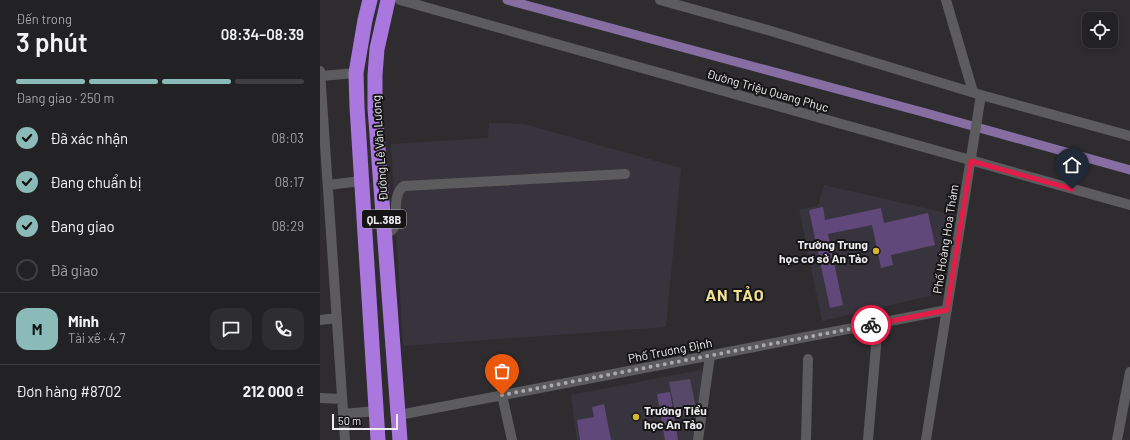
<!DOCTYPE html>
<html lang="vi">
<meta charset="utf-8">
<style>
body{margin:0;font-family:Barlow,sans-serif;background:#2e2e30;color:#f1f3f6;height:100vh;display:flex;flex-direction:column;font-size:15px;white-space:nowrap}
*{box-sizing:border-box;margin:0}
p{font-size:13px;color:#a2a3a6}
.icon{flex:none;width:22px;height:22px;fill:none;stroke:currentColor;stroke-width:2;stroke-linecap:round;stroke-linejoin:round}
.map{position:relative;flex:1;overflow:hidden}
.drawer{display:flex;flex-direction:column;background:#222123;width:320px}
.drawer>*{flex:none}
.buttons{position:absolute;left:762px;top:12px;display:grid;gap:8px}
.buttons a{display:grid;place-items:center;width:36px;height:36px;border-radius:8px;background:#222123;box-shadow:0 2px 6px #0003,0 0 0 1px #3f3e41;font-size:20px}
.scale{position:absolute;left:12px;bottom:10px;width:66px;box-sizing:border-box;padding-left:4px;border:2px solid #edecee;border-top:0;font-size:11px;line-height:14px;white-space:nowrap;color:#edecee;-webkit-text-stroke:3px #161516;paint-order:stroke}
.pin{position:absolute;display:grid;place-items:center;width:34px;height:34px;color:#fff;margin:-41px -17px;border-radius:50% 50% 50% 0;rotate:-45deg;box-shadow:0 0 4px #0007}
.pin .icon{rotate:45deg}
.courier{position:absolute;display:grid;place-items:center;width:40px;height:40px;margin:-20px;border:3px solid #e11d48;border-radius:50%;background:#fff;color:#222;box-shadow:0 1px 5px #0007}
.head em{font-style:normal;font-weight:600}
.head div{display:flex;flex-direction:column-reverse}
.head{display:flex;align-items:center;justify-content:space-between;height:68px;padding:0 16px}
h1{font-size:26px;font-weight:600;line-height:30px}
.bar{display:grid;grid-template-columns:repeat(4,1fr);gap:6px 4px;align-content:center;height:48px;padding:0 16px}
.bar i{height:5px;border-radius:3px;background:#3f3e41}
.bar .on{background:#8bbbb9}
.bar p{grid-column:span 4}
.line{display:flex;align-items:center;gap:10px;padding:0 16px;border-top:1px solid #3f3e41}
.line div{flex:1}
.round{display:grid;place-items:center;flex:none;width:42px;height:42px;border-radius:12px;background:#2e2e30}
ol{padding:0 16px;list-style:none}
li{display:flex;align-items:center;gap:12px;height:44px}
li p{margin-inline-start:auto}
li .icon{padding:4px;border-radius:50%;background:#8bbbb9;color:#111;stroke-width:4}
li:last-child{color:#a2a3a6}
li i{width:22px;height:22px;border:2px solid #3f3e41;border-radius:50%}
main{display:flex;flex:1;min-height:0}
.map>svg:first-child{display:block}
.built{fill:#38343d}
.green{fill:#564867}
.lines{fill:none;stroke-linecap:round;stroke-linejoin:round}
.canal{stroke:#866ea2;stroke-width:9}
.building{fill:#60497a}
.minor{stroke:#5c5b5e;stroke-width:10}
.highway{stroke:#aa77df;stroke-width:15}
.done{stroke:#aaa9ab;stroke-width:4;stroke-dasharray:0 7.2}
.route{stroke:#e11d48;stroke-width:5}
.poi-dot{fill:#d4b635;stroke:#161516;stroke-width:1.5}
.labels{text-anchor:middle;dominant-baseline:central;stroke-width:4;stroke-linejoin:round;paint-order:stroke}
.shield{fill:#161516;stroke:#acacad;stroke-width:1}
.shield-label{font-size:11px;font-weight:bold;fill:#edecee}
.street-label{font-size:12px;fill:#edecee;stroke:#161516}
.poi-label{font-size:12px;font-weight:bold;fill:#edecee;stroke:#161516;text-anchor:end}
.district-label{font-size:16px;font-weight:bold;letter-spacing:1px;fill:#f4e092;stroke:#161516}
</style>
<main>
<section class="drawer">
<div class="head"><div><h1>3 phút</h1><p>Đến trong</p></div><em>08:34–08:39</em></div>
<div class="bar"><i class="on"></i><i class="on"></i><i class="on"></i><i></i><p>Đang giao · 250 m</p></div>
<ol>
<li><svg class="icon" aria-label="check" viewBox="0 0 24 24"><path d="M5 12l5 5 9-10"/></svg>Đã xác nhận<p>08:03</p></li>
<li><svg class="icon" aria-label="check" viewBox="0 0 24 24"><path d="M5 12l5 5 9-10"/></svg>Đang chuẩn bị<p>08:17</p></li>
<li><svg class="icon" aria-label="check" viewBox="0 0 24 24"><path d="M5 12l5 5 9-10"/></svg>Đang giao<p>08:29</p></li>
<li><i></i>Đã giao</li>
</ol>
<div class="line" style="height:72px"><b class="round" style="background:#8bbbb9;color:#111">M</b><div><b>Minh</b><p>Tài xế · 4.7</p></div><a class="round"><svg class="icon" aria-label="chat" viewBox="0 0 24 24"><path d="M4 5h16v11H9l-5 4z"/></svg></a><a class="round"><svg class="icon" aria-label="phone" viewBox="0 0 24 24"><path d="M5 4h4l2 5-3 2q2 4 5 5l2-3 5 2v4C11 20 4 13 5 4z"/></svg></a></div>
<div class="line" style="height:52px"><div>Đơn hàng #8702</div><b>212 000 ₫</b></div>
</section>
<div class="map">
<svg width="810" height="440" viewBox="0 0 810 440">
<rect width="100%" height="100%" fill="#2e2c2f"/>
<path class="built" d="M 169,123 L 204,124 L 361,168 L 346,327 L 83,346 L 71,144 L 168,138 Z
M 504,185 L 631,214 L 619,288 L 609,296 L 502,321 L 479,209 L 498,206 Z
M 381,370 L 384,380 L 373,440 L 257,440 L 251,395 Z"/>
<path class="green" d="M 370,379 L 377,413 L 356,417 L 349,382 Z"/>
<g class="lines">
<path class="canal" d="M 187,0 L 606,113 L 810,170"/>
</g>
<path class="building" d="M 503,207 L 505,220 L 561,208 L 564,223 L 608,213 L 615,245 L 571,255 L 573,265 L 561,268 L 552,225 L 508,234 L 523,305 L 510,308 L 489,210 Z
M 350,392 L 358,440 L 345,440 L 337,394 Z
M 284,404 L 291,440 L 260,440 L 257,420 L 274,417 L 272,407 Z"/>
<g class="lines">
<path class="minor" d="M 80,0 L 810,205
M 340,0 L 451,31 L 661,95 L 810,136
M 626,0 L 653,92
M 0,71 L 25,440
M 1,76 L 36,73
M 8,185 L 41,181
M 65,234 C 68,232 71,232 73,229 C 79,219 71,194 84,186 L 305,174
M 0,320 L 17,318
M 182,395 L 192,440
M 0,398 L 22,399
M 23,414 L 56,411
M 79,415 L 627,310
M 378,440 L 390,356
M 486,440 L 488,359
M 548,440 L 558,323
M 606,440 L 661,95
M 797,440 L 810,372"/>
<path class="highway" d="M 50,0 L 45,20 L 36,73 L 37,107 L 58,440
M 68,0 L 57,49 L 55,75 L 55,108 L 80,440"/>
</g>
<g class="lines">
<path class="done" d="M 182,395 L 551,325"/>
<path class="route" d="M 551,325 L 627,310 L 651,161 L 752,189"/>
</g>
<g class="poi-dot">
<circle cx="556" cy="251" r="4"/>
<circle cx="316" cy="417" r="4"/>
</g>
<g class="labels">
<rect class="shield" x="42" y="210" width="44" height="18" rx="3"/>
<g class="shield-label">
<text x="64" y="219">QL.38B</text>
</g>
<g class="street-label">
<text transform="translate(448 90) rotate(16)">Đường Triệu Quang Phục</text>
<text transform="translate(59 148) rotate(-94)">Đường Lê Văn Lương</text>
<text transform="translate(625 239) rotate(-81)">Phố Hoàng Hoa Thám</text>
<text transform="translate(350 350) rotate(-11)">Phố Trương Định</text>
</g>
<g class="poi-label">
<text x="548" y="244">Trường Trung<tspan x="548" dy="14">học cơ sở An Tảo</tspan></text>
<text x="324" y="410" text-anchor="start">Trường Tiểu<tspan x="324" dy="14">học An Tảo</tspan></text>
</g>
<g class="district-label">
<text x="415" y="294">AN TẢO</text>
</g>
</g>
</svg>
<div class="buttons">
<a><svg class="icon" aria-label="locate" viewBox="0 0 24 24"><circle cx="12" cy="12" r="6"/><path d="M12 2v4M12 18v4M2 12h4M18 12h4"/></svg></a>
</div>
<div class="scale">50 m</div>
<div class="pin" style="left:182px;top:395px;background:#ea580c"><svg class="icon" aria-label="bag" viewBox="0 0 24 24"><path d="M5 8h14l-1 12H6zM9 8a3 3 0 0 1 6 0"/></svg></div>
<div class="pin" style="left:752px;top:189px;background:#1f2937"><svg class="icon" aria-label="home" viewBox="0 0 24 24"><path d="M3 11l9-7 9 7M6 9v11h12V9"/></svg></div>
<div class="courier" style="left:551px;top:325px"><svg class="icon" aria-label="bike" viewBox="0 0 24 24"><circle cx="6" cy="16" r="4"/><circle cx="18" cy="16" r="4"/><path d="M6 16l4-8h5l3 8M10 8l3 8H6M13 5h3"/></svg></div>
</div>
</main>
